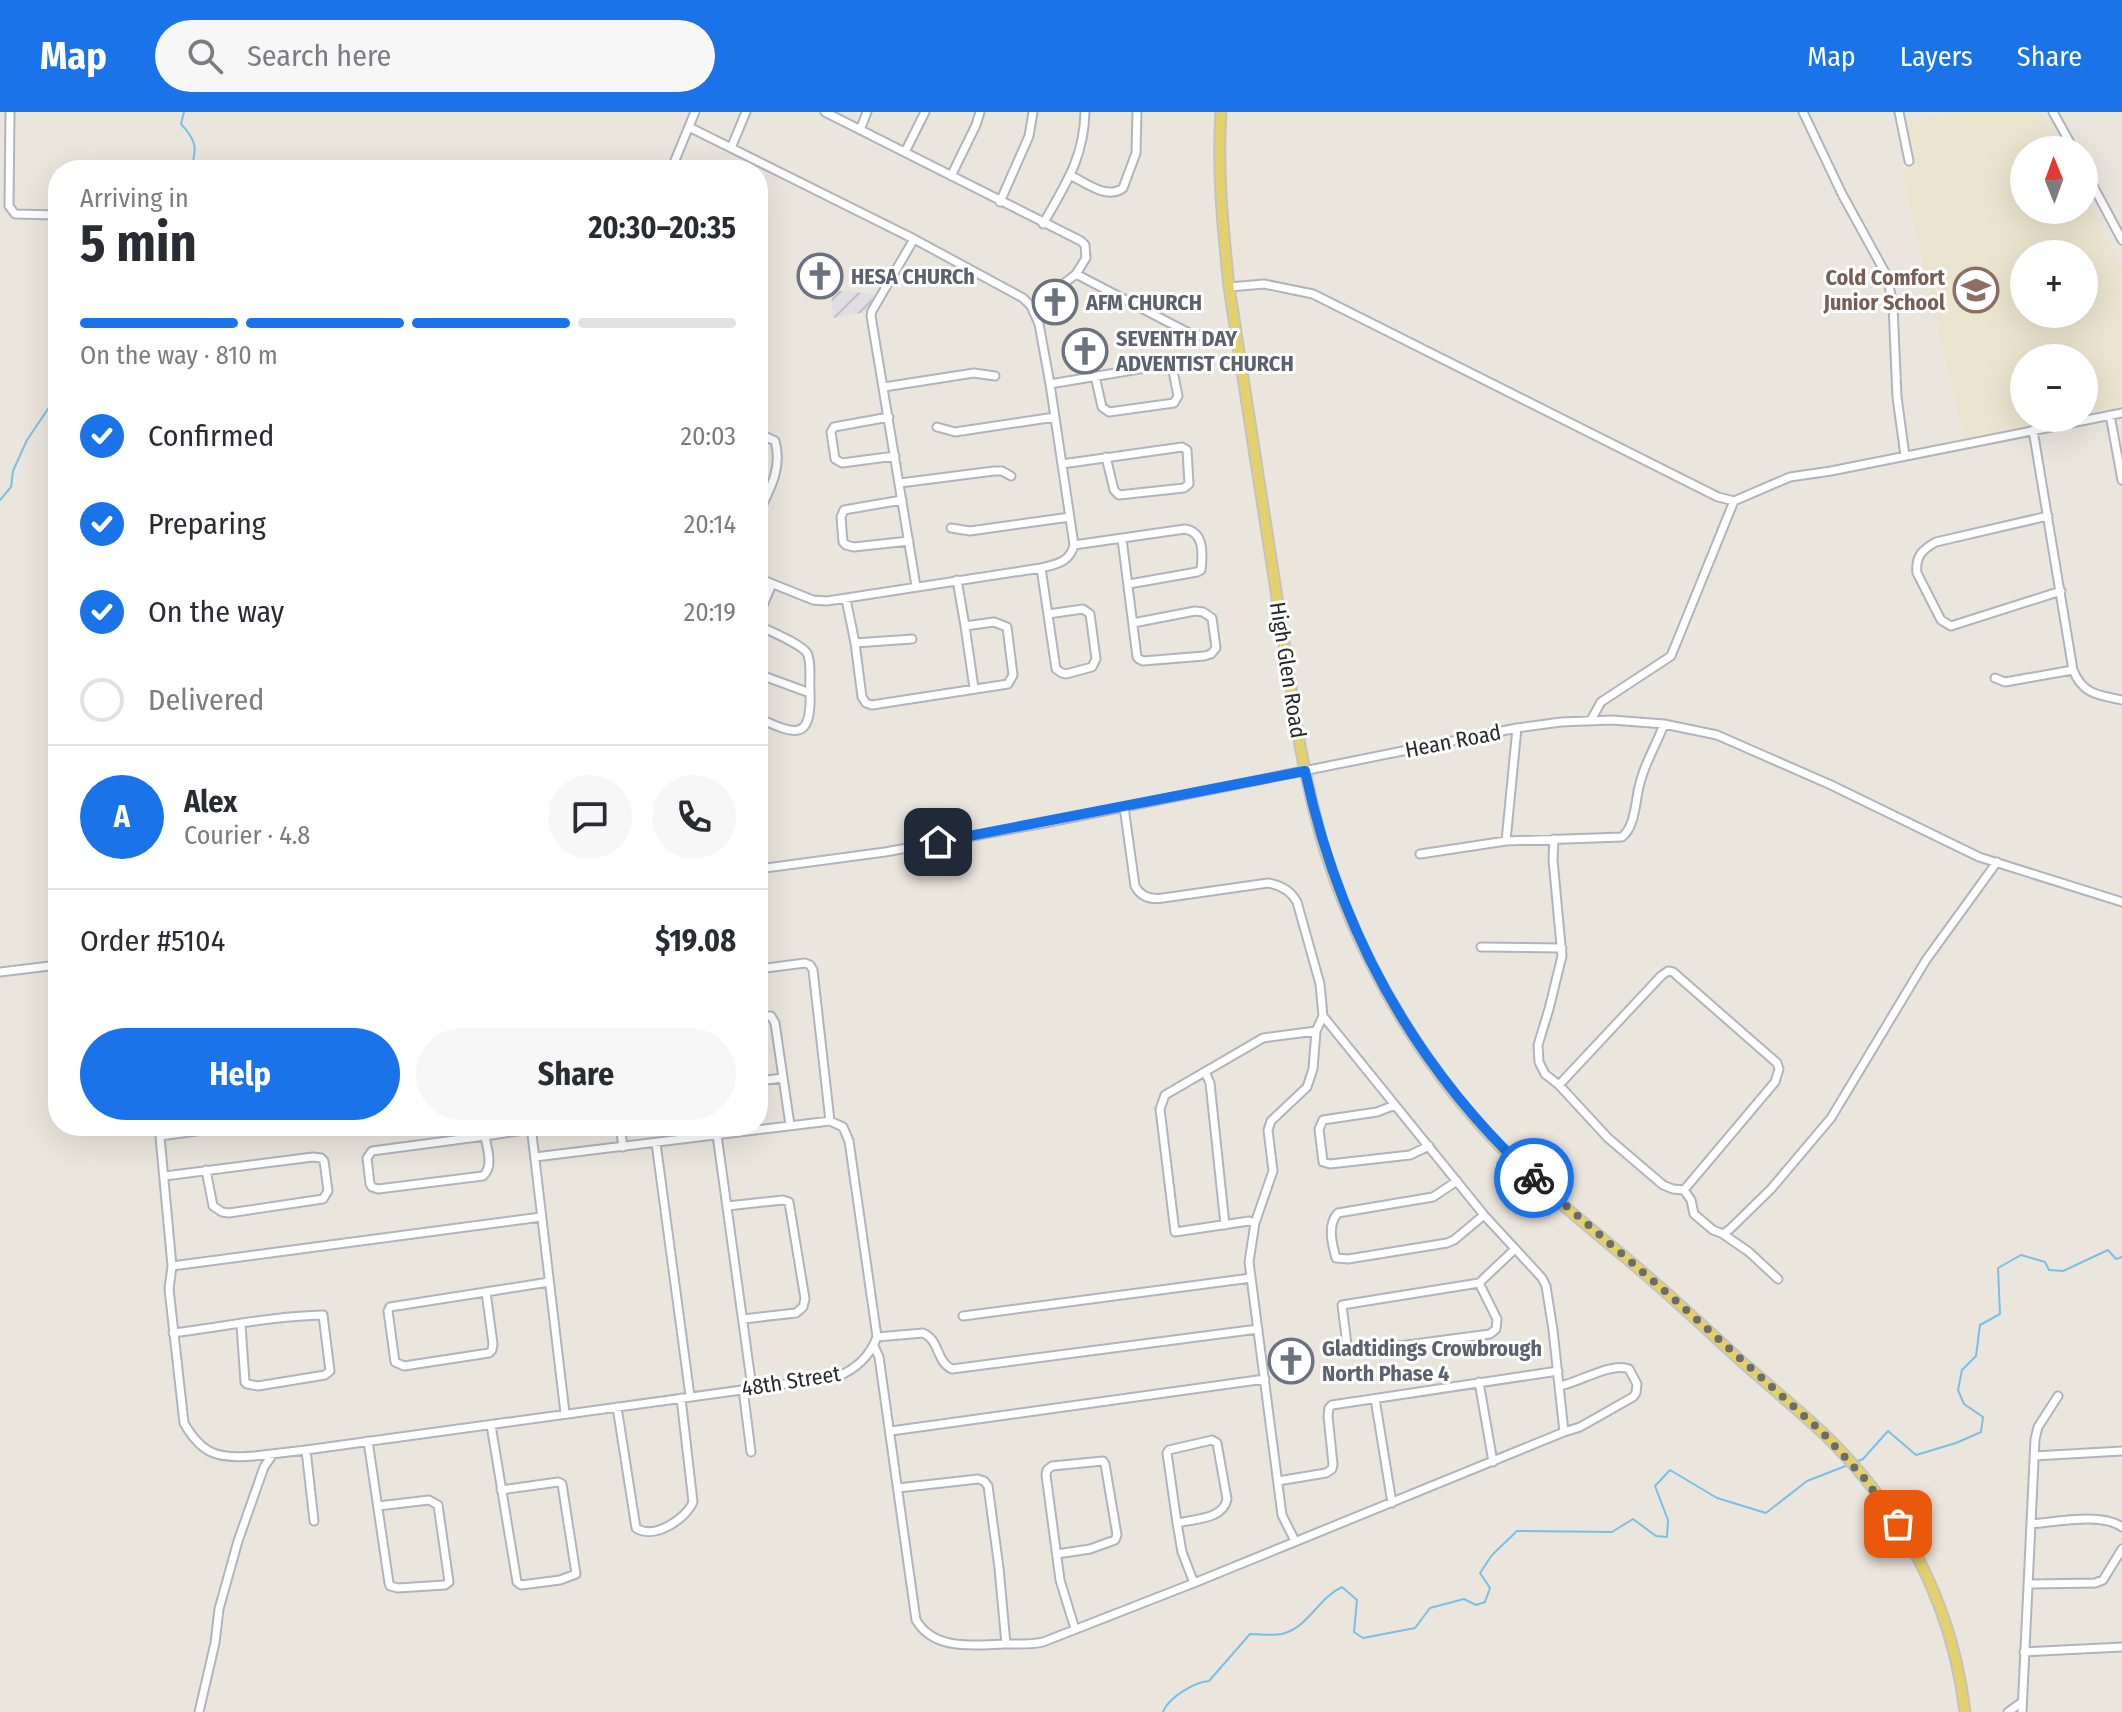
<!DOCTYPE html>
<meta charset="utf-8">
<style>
body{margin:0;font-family:"Fira Sans Condensed",sans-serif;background:#f7f7f7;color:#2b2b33;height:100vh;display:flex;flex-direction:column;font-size:30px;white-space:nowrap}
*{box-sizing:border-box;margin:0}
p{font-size:26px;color:#7c7c81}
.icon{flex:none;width:44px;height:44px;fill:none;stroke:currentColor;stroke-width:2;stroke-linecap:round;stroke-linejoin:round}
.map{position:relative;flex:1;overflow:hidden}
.details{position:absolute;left:48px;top:48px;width:720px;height:976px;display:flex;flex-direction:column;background:#fff;border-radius:32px;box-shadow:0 8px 32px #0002}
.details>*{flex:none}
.needle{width:52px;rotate:359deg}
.controls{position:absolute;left:2010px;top:24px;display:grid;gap:16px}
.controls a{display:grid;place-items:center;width:88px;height:88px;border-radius:50%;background:#fff;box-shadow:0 8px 32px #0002;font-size:40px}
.pin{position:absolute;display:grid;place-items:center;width:68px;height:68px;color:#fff;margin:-34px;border-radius:16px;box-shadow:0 4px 12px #0006}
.courier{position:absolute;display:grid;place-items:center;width:80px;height:80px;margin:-40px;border:6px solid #1a73e8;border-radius:50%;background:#fff;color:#222;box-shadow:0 2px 10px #0007}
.summary em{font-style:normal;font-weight:700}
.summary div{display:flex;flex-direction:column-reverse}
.summary{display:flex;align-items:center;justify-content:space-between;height:136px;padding:0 32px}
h1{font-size:52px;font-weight:700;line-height:60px}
.bar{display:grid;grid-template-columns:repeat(4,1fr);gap:12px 8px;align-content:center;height:96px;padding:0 32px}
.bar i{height:10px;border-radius:6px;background:#e1e1e2}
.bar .on{background:#1a73e8}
.bar p{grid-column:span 4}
.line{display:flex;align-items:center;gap:20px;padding:0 32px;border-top:2px solid #e1e1e2}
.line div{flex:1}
.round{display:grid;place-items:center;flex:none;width:84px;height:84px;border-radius:42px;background:#f7f7f7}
ol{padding:0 32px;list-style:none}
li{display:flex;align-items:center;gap:24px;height:88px}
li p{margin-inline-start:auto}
li .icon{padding:8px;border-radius:50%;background:#1a73e8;color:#fff;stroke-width:4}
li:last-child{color:#7c7c81}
li i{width:44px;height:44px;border:4px solid #e1e1e2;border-radius:50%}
.cta{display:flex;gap:16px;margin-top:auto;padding:16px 32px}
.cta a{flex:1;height:92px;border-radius:48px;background:#1a73e8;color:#fff;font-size:32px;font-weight:700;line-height:92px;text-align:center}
.cta a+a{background:#f7f7f7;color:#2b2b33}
header{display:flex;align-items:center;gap:48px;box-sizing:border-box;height:112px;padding:0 40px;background:#1a73e8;color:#fff}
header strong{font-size:38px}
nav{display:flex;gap:44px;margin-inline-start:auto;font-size:28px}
.search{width:560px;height:72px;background:#f7f7f7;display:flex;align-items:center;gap:20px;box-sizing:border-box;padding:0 28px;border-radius:44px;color:#7c7c81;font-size:30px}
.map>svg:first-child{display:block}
.industrial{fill:url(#industrial-furrows)}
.education{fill:#ebe4ce;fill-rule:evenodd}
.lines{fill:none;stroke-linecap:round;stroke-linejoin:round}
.stream{stroke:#79c0e4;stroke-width:2}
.minor-casing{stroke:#b1b3bd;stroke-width:11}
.major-casing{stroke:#c3c3c3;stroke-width:13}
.minor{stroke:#fff;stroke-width:7}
.major{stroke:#e5d169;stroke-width:9}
.done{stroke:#6e6c69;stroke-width:8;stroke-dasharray:0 14.4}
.route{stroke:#1a73e8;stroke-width:10}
.labels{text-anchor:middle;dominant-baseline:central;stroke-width:6;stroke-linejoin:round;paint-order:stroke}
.worship-label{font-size:22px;font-weight:bold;fill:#5b616d;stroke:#fff;text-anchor:start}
.education-label{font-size:22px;font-weight:bold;fill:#785e54;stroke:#fff;text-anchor:end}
.street-label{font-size:22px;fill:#2a2a2a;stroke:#fff}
</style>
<header>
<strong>Map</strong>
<div class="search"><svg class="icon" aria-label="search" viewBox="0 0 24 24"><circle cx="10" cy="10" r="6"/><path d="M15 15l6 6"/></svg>Search here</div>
<nav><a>Map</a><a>Layers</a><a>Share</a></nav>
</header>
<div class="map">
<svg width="2122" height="1600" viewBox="0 0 2122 1600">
<defs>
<pattern id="industrial-furrows" width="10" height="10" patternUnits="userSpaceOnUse" patternTransform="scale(2)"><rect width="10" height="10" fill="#e0dde4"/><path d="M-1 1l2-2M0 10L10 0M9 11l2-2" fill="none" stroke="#c0bec4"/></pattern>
</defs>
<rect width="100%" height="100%" fill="#ebe6dd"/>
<path class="industrial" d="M 831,178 L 875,182 L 867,200 L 833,206 Z"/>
<path class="education" d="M 1947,0 L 2041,0 L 2061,38 L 2024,38 L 2024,98 L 2084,98 L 2084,82 L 2122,154 L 2122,293 L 2084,302 L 2084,246 L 2024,246 L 2024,306 L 2069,306 L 1965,331 L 1902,59 L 1918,52 L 1908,35 L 1903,14 ZM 2024,142 L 2084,142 L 2084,202 L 2024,202 Z"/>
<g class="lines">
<path class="stream" d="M 184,0 L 181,12 C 197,29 197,36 191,58
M 0,388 L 11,375 L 13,359 L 27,328 L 58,282
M 1854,1351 L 1863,1347 L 1888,1319 L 1916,1343 L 1956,1331 L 1981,1320 L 1983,1305 L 1964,1292 L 1958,1278 L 1962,1258 L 1976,1244 L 1980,1213 L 2000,1202 L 1998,1156 L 2021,1143 L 2045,1150 L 2049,1158 L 2063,1159 L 2108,1138 L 2116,1147 L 2122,1145
M 1163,1600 C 1168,1586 1194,1570 1209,1569 L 1250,1522 C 1260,1522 1272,1524 1282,1522 C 1309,1515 1318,1486 1342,1475 L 1357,1488 L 1354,1520 L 1363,1526 L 1415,1516 L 1430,1496 L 1464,1487 L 1476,1493 L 1485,1490 L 1490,1476 L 1480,1461 L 1492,1443 L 1517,1419 L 1612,1420 L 1633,1407 L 1656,1424 L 1667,1425 L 1668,1408 L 1655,1374 L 1670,1358 L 1717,1386 L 1766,1401 L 1807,1369 L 1848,1353"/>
<g class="minor-casing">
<path id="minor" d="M 10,0 L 9,94 L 15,102 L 58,103
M 825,0 L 1081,129 L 1085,133 L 1086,146 L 1076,162
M 1803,0 L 1842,82 L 1887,164 L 1893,193 L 1897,285 L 1905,344
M 1899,0 L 1909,49
M 2053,0 L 2074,38
M 689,15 L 914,127 L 1023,186 L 1031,194 L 1039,212 L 1050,272 L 1074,433 C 1070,450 1057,452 1041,456 L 827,489 L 813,488 L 758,466
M 860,18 L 867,0
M 731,36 L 746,0
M 905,40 L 925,0
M 2084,57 L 2122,128
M 671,58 L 695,0
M 1070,63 C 1086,71 1107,88 1123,76 L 1136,41 L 1137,0
M 951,64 L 976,13 L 980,0
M 1000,90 L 1029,24 L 1033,0
M 1043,112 C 1065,73 1084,46 1085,0
M 914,127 L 872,199 L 871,204 L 916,474
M 1229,175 L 1264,172 L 1313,182 L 1718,385 L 1734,389 L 1790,365 L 1831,359 L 2122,301
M 1031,194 L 1053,180 L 1076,162 L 1189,221 L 1211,226 L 1236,228
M 758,260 L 761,261 L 758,286
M 1050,272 L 1163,253 L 1173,259 L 1178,284 L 1174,291 L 1109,300 L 1102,295 L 1095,264
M 884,275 L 974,261 L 995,264
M 2110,303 L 2122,368
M 889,305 L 834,315 L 831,320 L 835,347 L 842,351 L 895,344
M 937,315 L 955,320 L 1055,305
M 2033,318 L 2073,558 C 2083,583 2099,583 2122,588
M 758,321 L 775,329 C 783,356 769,379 758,402
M 1062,352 L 1182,335 L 1187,338 L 1189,372 L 1184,376 L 1119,383 L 1114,378 L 1106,345
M 900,371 L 994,359 L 1002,359 L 1011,364
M 902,388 L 844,398 L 841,405 L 843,430 L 846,433 L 854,435 L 909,429
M 2048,404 L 1936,430 C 1923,437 1915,444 1917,461 L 1941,508 L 1951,514 L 2061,479
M 951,416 L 970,419 L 1070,405
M 1122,427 L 1137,545 L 1139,547 L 1143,549 L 1204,544 L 1211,542 L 1216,536 L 1212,506 L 1203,500 L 1195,499 L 1133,511
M 1074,433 L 1185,417 C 1204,420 1203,441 1201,458 L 1197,460 L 1129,472
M 1041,456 L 1056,557 L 1062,561 L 1066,562 L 1092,555 L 1096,547 L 1090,502 L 1083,497 L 1048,502
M 846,487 L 855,531 L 862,585 L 866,591 L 872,593 L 1008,572 L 1013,563 L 1007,515 L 994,510 L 965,514 L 957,468
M 758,505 L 772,472
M 758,513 C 769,519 800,531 807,541 C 812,550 809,568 810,578 C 812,630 796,623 758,606
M 965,514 L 974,576
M 855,531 L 912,527
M 758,562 L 810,581
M 1995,566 L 2005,570 L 2073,558
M 1591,608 L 1601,590 L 1671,544 L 1734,389
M 1554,727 L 1553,748 L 1562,844 L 1549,897 L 1538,933 L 1539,950 L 1545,962 L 1559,973 L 1608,1026 L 1663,1073 L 1673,1077 L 1684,1078 L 1691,1088 L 1694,1102 L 1713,1118 L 1723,1122 L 1730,1117 L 1771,1077 L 1831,1006 L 1926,848 L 1997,750
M 1506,729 L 1517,616
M 1420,742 L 1506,729 L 1622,725 C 1636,714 1635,688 1640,671 C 1645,650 1657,632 1664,612
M 758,757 L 885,740 L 1045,711 L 1517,616 L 1561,610 L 1612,608 L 1664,612 L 1717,623 L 1831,673 L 1979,745 L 2122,790
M 1481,835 L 1562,836
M 758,857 L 805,851 L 810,853 L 813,858 L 830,1009
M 0,860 L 58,853
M 758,904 L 771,904 L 775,911 L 790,1013
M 1205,960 L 1210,971 L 1225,1113
M 758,969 L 783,966
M 1559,973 L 1661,864 L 1668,859 L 1673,860 L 1777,951 L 1779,957 L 1775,970 L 1684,1078
M 1395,993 L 1377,1000 L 1323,1008 L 1319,1017 L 1323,1050 L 1330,1052 L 1410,1043 L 1429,1034
M 159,1014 L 172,1154
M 531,1014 L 565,1301
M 620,1014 L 623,1035
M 203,1016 L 204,1018 L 236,1014
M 717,1023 L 752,1276
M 160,1024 L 204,1018
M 485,1024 C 487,1037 494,1054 483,1064 L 378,1077 L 372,1075 L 370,1072 L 367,1046 L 372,1039 Z
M 485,1024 L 531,1017
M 656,1031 L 690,1284
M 535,1045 L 830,1009 L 843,1015 L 849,1029 L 877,1225 C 870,1244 855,1258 836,1265 L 306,1338 C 289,1340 271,1342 254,1344 C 219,1347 202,1343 184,1311 L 169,1177 L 172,1154 L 541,1105
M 165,1064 L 313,1045 L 321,1046 L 324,1049 L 328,1079 L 323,1087 L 229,1101 L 222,1100 L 213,1094 L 206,1058
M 1457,1069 L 1433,1085 L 1338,1101 C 1327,1112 1332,1132 1336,1146 L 1348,1147 L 1447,1131 L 1454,1128 L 1484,1103
M 727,1094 L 783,1088 L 789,1090 L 805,1187 L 803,1195 L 796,1201 L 743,1207
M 1255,1111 L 1249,1109 L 1175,1120 L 1160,997 L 1165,983 L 1263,926 L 1316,919
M 1723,1122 L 1749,1140 L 1778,1167
M 1479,1171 L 1497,1207 L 1496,1217 L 1490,1222 L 1361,1239 L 1350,1238 L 1347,1233 L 1342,1193 L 1479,1171 L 1515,1137
M 486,1180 L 493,1232 L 492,1238 L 489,1241 L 404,1254 L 395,1250 L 388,1199 L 390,1195 L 549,1170
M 963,1204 L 1251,1166
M 173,1221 C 222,1215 274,1204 323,1203 L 330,1259 L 325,1263 L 258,1274 L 247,1272 L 245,1270 L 241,1213
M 877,1225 L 923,1221 C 940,1228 936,1250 952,1257 L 1258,1217
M 874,1234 L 879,1245 L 916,1508 C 934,1539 974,1533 1004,1532 C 1017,1532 1030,1533 1043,1530 L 1194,1471 L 1564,1320 L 1553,1218 L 1546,1174 L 1542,1166 L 1484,1103 L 1323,904 L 1320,872 L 1297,790 C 1291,779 1281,773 1268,771 L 1163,786 C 1151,788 1141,785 1135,774 L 1124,695
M 1479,1270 L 1493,1350
M 1560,1274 C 1580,1270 1611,1250 1629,1257 L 1637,1272 L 1636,1281 L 1633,1285 L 1580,1315 L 1564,1320
M 743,1277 L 751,1340
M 1375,1287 L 1392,1391
M 617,1295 L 636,1416 C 654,1428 686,1407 693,1390 L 681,1286
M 491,1313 L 517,1470 L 521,1473 L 560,1468 L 576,1462 L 562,1372 L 558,1370 L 501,1378
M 891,1319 L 1265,1267
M 1212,1328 L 1217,1331 L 1227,1387 C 1224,1407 1194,1407 1177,1411 L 1167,1341 L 1169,1338 Z
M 368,1329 L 389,1471 L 390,1474 L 398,1476 L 445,1473 L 449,1470 L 438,1393 L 429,1388 L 378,1394
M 306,1338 L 314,1409
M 2034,1344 L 2122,1339
M 1278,1369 L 1326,1361 L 1332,1357 L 1333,1352 L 1328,1304 L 1329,1296 L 1332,1293 L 1558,1259
M 898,1376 L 978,1367 L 984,1369 L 988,1374 L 999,1456 L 1006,1532
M 1177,1411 L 1182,1440 L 1194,1471
M 2031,1412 C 2056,1410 2101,1400 2122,1415
M 1295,1429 L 1282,1403 L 1249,1150 L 1255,1111 L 1273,1059 L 1268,1018 L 1271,1009 L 1307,975 L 1313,957 L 1316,919 L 1323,904
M 1057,1442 L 1090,1437 L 1115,1428 L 1117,1423 L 1105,1352 L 1103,1349 L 1052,1354 L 1047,1358 L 1046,1363 L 1060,1468 L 1075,1517
M 2028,1472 L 2095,1471 L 2103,1468 L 2122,1437
M 2024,1540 L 2122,1535
M 199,1600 L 215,1531 L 219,1497 L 238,1429 L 264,1355 L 273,1342
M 2008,1600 L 2022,1590
M 2022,1600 L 2035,1327 L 2038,1315 L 2058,1284"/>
</g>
<g class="major-casing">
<path id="major" d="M 1221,0 C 1217,58 1223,117 1229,175 L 1300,634 C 1308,673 1316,713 1329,751 C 1363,852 1419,948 1492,1026 C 1534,1071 1584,1111 1632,1151 C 1669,1182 1704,1215 1740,1248 C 1767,1272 1795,1295 1822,1320 C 1902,1397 1952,1490 1965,1600"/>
</g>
<use href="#minor" class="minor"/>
<use href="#major" class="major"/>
</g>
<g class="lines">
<path class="done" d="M 1534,1066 L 1674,1187 L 1822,1320 L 1864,1366 L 1898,1412"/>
<path class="route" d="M 938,730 L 1305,659 C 1339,818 1415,956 1534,1066"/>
</g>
<defs>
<g id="church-ring" transform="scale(2.3)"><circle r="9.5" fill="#fff" stroke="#6b7280" stroke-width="1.5"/><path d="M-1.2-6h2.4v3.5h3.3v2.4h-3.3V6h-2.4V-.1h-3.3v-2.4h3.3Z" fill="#6b7280"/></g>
<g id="school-ring" transform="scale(2.3)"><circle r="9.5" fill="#fff" stroke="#8d6e63" stroke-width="1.5"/><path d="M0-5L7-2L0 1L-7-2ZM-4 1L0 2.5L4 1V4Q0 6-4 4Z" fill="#8d6e63"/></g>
</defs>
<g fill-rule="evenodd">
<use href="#church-ring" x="820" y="164"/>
<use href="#school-ring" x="1976" y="178"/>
<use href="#church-ring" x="1055" y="190"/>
<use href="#church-ring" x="1085" y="239"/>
<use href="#church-ring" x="1291" y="1249"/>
</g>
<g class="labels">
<g class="worship-label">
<text x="851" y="164">HESA CHURCh</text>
<text x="1086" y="190">AFM CHURCH</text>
<text x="1116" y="226">SEVENTH DAY<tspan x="1116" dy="25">ADVENTIST CHURCH</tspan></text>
<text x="1322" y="1236">Gladtidings Crowbrough<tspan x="1322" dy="25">North Phase 4</tspan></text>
</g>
<g class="education-label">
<text x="1945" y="165">Cold Comfort<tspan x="1945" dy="25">Junior School</tspan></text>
</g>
<g class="street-label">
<text transform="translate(1288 558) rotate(81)">High Glen Road</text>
<text transform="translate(1453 629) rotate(-11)">Hean Road</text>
<text transform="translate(791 1269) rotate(-9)">48th Street</text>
</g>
</g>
</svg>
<div class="controls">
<a><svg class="needle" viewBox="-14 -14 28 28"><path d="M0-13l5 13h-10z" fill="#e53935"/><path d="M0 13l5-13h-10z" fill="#7c7c81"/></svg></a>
<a>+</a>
<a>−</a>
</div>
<div class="pin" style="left:1898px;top:1412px;background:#ea580c"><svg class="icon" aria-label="bag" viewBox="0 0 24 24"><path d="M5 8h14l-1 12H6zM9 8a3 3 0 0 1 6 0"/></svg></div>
<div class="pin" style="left:938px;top:730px;background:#1f2937"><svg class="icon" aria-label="home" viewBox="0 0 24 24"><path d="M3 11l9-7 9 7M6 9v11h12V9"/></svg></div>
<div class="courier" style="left:1534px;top:1066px"><svg class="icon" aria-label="bike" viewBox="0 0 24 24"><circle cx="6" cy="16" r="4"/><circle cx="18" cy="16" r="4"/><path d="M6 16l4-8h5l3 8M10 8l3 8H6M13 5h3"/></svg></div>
<section class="details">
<div class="summary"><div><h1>5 min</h1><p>Arriving in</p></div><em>20:30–20:35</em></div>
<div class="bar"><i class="on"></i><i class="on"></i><i class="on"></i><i></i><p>On the way · 810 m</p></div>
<ol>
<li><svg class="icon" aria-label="check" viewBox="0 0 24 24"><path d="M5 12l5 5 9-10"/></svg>Confirmed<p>20:03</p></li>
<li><svg class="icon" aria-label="check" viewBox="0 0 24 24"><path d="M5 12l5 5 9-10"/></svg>Preparing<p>20:14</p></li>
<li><svg class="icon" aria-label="check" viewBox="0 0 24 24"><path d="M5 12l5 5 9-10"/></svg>On the way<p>20:19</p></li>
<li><i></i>Delivered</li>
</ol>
<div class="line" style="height:144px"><b class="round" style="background:#1a73e8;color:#fff">A</b><div><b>Alex</b><p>Courier · 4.8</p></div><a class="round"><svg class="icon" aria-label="chat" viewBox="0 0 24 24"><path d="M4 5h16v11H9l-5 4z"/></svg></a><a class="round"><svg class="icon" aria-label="phone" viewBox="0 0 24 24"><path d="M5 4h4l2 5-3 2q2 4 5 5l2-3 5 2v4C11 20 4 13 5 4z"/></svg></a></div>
<div class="line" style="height:104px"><div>Order #5104</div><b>$19.08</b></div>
<div class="cta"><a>Help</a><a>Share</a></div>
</section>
</div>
